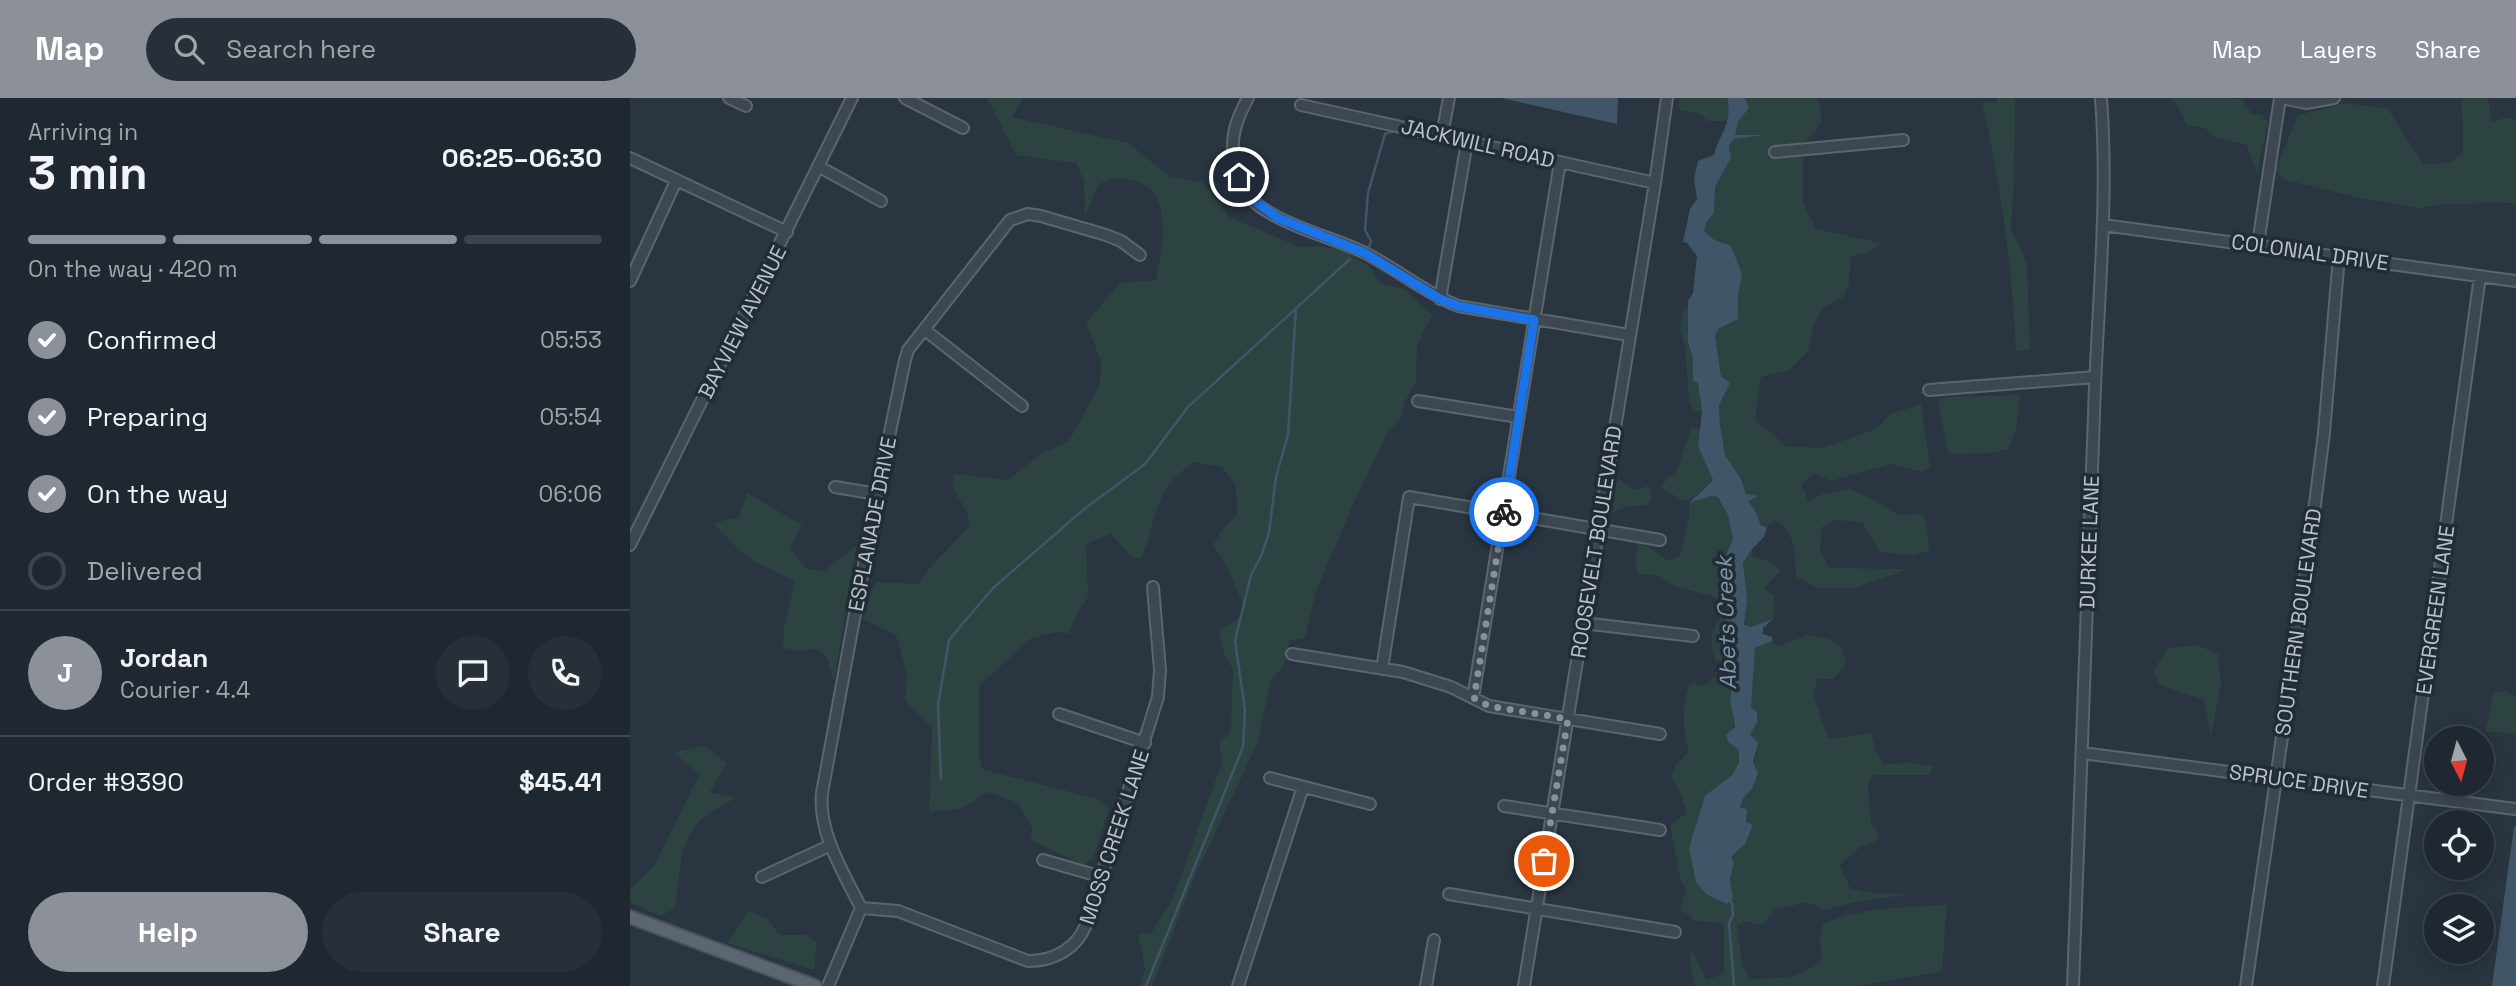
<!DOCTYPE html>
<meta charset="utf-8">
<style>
body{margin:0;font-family:"Space Grotesk",sans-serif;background:#273038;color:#f1f3f6;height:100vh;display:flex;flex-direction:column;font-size:26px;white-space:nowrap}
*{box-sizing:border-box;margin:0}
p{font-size:23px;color:#a1a6ab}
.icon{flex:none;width:38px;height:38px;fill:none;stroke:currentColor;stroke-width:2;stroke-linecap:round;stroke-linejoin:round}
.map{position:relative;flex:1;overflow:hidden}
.side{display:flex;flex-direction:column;background:#1f2830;width:630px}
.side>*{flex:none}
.needle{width:46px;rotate:174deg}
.tools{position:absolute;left:1794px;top:628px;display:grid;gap:14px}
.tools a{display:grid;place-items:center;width:70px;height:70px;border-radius:50%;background:#1f2830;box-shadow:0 4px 18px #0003,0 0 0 2px #3c444c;font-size:35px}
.pin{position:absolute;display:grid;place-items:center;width:60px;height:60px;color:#fff;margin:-30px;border:4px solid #fff;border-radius:50%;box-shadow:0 2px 7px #0007}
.courier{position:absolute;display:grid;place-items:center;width:70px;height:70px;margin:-35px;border:5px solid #1a73e8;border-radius:50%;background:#fff;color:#222;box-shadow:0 2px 9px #0007}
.summary em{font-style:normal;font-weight:600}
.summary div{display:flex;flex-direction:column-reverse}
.summary{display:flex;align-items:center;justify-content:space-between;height:119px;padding:0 28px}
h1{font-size:46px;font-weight:600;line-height:52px}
.bar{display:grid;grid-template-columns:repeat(4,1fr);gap:10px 7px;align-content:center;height:84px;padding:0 28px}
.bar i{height:9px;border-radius:5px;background:#3c444c}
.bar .selected{background:#8c9099}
.bar p{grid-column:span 4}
.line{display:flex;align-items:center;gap:18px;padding:0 28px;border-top:2px solid #3c444c}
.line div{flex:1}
.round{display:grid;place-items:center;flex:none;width:74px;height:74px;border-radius:37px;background:#273038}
ol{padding:0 28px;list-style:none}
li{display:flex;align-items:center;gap:21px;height:77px}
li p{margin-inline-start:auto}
li .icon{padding:7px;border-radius:50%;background:#8c9099;color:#fff;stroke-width:4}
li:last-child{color:#a1a6ab}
li i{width:38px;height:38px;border:4px solid #3c444c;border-radius:50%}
.button{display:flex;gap:14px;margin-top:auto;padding:14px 28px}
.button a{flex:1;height:80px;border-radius:42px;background:#8c9099;color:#fff;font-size:28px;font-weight:600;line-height:80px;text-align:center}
.button a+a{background:#273038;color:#f1f3f6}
header{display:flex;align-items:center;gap:42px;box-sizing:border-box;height:98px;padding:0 35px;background:#8c9099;color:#fff}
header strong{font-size:33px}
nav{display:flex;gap:38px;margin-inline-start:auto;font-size:24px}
.search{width:490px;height:63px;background:#273038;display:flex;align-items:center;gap:18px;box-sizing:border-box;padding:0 24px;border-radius:38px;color:#a1a6ab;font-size:26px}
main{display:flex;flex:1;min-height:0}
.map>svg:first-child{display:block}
.green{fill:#2c4342}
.water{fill:#405568}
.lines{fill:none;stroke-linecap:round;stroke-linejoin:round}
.stream{stroke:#405568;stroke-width:2.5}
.minor-casing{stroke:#5b656d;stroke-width:14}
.major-casing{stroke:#475059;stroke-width:16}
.minor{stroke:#3d4750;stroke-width:10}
.major{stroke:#5b6670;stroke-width:12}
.done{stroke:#87919a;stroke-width:7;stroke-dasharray:0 12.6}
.route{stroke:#1a73e8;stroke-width:9}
.labels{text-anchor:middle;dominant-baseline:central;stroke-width:7;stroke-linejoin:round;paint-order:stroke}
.street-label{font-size:21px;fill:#bac2ca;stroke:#222c35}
.water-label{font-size:23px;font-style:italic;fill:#7d96aa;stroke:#222c35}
</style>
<header>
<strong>Map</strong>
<div class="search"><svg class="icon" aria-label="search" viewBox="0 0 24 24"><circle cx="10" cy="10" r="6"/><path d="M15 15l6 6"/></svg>Search here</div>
<nav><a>Map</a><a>Layers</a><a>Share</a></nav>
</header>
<main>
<section class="side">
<div class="summary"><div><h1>3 min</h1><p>Arriving in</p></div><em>06:25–06:30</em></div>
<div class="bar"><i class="selected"></i><i class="selected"></i><i class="selected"></i><i></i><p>On the way · 420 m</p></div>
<ol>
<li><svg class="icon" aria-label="check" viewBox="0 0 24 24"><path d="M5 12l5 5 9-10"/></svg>Confirmed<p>05:53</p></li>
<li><svg class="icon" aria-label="check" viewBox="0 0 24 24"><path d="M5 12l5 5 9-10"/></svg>Preparing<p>05:54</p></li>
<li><svg class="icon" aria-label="check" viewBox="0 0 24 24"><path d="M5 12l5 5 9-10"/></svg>On the way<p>06:06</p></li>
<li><i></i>Delivered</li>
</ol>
<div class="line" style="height:126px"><b class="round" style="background:#8c9099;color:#fff">J</b><div><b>Jordan</b><p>Courier · 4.4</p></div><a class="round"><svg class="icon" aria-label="chat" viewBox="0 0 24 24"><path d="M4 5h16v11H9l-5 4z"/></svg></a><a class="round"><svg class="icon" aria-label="phone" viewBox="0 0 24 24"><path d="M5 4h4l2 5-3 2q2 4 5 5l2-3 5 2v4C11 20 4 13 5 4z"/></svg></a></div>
<div class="line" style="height:91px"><div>Order #9390</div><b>$45.41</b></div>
<div class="button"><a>Help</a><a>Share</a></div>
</section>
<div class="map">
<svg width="1886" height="888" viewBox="0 0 1886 888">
<rect width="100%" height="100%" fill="#293540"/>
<path class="green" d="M 357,0 L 393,0 L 382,19 L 498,45 L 539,78 L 574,85 L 599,119 L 670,149 L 687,148 L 712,152 L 739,168 L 751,186 L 774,191 L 802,217 L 787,248 L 786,283 L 775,304 L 772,318 L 757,335 L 723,407 L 687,491 L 675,540 L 660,542 L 653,569 L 641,582 L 627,646 L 565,778 L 522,888 L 510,888 L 515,871 L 508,835 L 521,835 L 543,800 L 592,664 L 589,642 L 598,638 L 601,628 L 603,572 L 594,555 L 589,533 L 609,520 L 614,508 L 594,463 L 583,447 L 591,433 L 607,417 L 606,388 L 592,369 L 564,364 C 553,372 539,384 533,396 C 523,417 520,440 511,461 L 501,458 L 481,436 L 456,446 L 458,499 L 448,513 L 439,536 L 427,534 L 400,541 L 349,588 L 349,658 L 352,671 L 467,701 L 479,710 L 463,760 L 452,767 L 401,742 L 402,730 L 388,705 L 358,694 L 331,711 L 299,714 L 302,631 L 275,602 L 277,578 L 266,537 L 233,521 L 245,484 L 288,486 L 302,467 L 339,429 L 337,414 L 322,389 L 324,376 L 378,382 L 414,354 L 439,343 L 470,286 L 471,263 L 456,225 L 490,185 L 526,182 C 532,149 546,89 500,82 C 485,80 482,80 468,87 L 455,118 L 454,83 L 446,65 L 386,57 Z
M 1049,0 L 1097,0 L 1099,23 L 1078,23 L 1070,16 L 1049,12 Z
M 1115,0 L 1187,0 C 1196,26 1190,28 1173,46 L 1173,105 L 1186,131 L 1251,145 L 1239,154 L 1221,158 L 1219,186 L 1213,199 L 1194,209 L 1184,225 L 1178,253 L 1159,272 L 1131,279 L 1125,323 L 1141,334 L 1155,348 L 1192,350 L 1244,332 L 1261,316 L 1291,306 L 1300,369 L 1292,374 L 1261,366 L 1201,383 L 1184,375 L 1172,386 L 1178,403 L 1193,396 L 1219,391 L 1239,399 L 1268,417 L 1294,416 L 1300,452 L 1283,458 L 1250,454 L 1232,424 L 1206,422 L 1192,429 L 1190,451 L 1199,470 L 1278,471 L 1225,490 L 1187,490 L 1166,479 C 1165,457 1166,433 1145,422 L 1137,429 L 1131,428 L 1126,414 L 1117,402 L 1126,399 L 1116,396 L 1111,381 L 1095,357 L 1090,327 L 1089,307 L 1100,285 L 1091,278 L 1085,239 L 1088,231 L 1108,221 L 1108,199 L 1112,176 L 1096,145 L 1083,141 L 1074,133 L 1076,125 L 1084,115 L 1085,89 L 1101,60 L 1099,49 L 1104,41 L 1125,38 L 1105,37 L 1108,24 L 1119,10 Z
M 1367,0 L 1385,0 L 1384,83 L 1381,131 L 1397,165 L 1400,251 L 1386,254 C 1382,168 1371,88 1352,4 L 1367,5 Z
M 1538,0 L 1613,1 L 1622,17 L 1631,16 L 1638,24 L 1627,75 L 1617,47 L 1586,40 L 1575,30 L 1557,27 L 1546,5 Z
M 1832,0 L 1858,0 L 1862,24 L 1874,20 L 1886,21 L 1886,108 L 1884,105 L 1812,106 L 1789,110 L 1729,100 L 1655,82 L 1645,73 L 1668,17 L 1716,5 L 1758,11 L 1793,66 L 1820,65 L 1833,54 Z
M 1054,209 L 1058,210 L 1058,244 L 1063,259 L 1063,281 L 1068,285 L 1072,314 L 1063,312 L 1059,303 L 1055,248 L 1050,231 Z
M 1390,297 L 1386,332 L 1378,351 L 1360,355 L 1318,356 L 1308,305 L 1313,299 Z
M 1061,330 L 1070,332 L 1068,348 L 1083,382 L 1064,399 L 1054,403 L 1031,390 L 1038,379 L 1046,375 Z
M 986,380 L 1004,392 L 1019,388 L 1021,401 L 1017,407 L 996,409 L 976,417 Z
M 117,395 L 172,427 L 160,450 L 177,471 L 194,473 L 227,447 L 204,583 L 197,559 L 187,551 L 170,553 L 153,550 L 154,529 L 165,483 L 126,464 L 111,454 L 83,425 L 109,419 Z
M 1081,398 L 1088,399 L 1098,417 L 1103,441 L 1093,464 L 1100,505 L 1091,506 L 1089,500 L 1045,488 L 1029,478 L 1008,476 L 1005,464 L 1009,445 L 1022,451 L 1038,463 L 1050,458 L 1059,419 L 1059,405 Z
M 1122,451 L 1123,458 L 1143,465 L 1150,473 L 1134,490 L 1145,498 L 1143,521 L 1121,529 L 1114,527 L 1117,502 L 1113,465 Z
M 1097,513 L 1095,519 L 1109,566 L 1086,563 C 1077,547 1082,523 1097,513 Z
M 1178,537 L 1198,541 L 1212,550 L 1216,566 L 1203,581 L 1188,581 L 1183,594 L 1198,641 L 1241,635 L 1247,656 L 1254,666 L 1278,665 L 1304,668 L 1299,677 L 1244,677 L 1238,685 L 1241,726 L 1249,736 L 1246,743 L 1230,749 L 1210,767 L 1220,790 L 1234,794 L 1280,796 L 1225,804 L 1192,813 L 1183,806 L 1173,805 L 1145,812 L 1132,827 L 1114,823 L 1107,827 L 1112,868 L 1121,881 C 1150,880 1168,882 1192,862 L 1190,842 L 1193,826 C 1231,809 1276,809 1317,807 L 1312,873 L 1229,888 L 1065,888 L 1061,871 L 1060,850 L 1077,882 L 1094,875 L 1094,826 L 1062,822 L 1061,818 L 1050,812 L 1056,791 L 1051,784 L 1040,727 L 1057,715 L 1051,695 L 1041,679 L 1045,667 L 1059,654 C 1052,627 1052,613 1059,587 L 1063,585 L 1074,588 L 1089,575 L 1102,591 C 1099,614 1109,621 1098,644 L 1109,652 L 1110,711 L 1113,700 L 1122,691 L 1123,664 L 1127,655 L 1120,636 L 1127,625 L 1121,610 L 1125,549 L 1142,543 L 1148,548 Z
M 1567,547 L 1588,556 L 1591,585 L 1581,638 L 1574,602 L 1530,587 L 1523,573 L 1538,550 Z
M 1874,593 L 1886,598 L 1886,636 L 1855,633 L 1864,595 Z
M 75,648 L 97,665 L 80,694 L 105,700 C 94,707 80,713 71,722 C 46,747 52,778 44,811 L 30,818 L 0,804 L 0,792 L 25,766 L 69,677 L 44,654 Z
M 119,813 L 137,820 L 149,837 L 176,837 L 187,844 L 184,872 L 97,845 Z"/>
<path class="water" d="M 871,0 L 988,0 L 987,26 Z
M 1097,0 L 1115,0 L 1119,10 L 1108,24 L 1105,37 L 1134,37 L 1104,41 L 1099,48 L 1101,60 L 1085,89 L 1084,115 L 1076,125 L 1074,133 L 1083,141 L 1101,148 L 1112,176 L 1108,199 L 1108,221 L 1088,231 L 1085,239 L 1091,278 L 1100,285 L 1089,307 L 1090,327 L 1095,357 L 1111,381 L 1116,396 L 1128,398 L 1118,403 L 1126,414 L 1131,428 L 1137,429 L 1134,439 L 1122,451 L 1113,465 L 1117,502 L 1114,527 L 1121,529 L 1143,521 L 1133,530 L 1133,536 L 1142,539 L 1142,543 L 1125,550 L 1121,610 L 1127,614 L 1127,625 L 1120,636 L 1128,645 L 1123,664 L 1128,675 L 1122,691 L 1113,700 L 1110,710 L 1117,711 L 1116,724 L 1123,727 L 1115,746 L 1101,759 L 1104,765 L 1100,781 L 1103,800 L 1097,806 L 1076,796 L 1066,784 L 1059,750 L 1075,698 L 1102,677 L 1109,665 L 1109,652 L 1098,644 L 1096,637 L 1105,629 L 1100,600 L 1102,591 L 1089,575 L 1109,565 L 1100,550 L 1095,519 L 1100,505 L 1093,464 L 1103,441 L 1098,417 L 1088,399 L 1081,398 L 1059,405 L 1083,382 L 1068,348 L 1072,314 L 1068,285 L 1063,282 L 1063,259 L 1058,244 L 1058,203 L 1063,195 L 1067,158 L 1057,145 L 1053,144 L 1060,111 L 1067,101 L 1064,81 L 1068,63 L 1084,57 C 1090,34 1103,26 1097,0 Z
M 1886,728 L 1886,888 L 1862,888 L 1884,729 Z"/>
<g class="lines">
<path class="stream" d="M 739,150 L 741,143 L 735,132 L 738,95 L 755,36 L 764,33
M 311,681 L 308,607 L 319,542 L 363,490 L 453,412 L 515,366 L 558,309 L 720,161
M 1098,800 L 1102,805 L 1103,817 L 1099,825 L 1104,888
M 516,888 L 613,649 L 615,612 L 605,543 L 621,477 L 631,458 L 639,435 L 646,379 L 658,337 L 666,210"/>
<g class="minor-casing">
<path id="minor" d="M 99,0 L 116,8
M 275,0 L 333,30
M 618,0 C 606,22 599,41 605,66 C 607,74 609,84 613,91 C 633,124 702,138 735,155 C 767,171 795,195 828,208 L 999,237
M 1652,0 L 1676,5 L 1704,0
M 671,7 L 1025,85
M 812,37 L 819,0
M 1145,54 L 1273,42
M 0,60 L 157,134
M 188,68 L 251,103
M 1473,127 L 1886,183
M 1628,146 L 1650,0
M 0,183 L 46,83
M 810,201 L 837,44
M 295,232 L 392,308
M 1299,292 L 1465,279
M 788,303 L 888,319
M 205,389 L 247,396
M 0,447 L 222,0
M 953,525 L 1063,538
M 662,556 L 773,574 L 821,589 L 859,608 L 1030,636
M 752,571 L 779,399 L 1030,442
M 843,600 L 930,64
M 429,616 L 515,645
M 1452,655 L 1885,711
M 640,680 L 740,706
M 874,708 L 1030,732
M 413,762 L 472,779
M 132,779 L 201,747
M 819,796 L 1045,834
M 231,810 L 268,813 L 398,863 C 424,863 446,851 456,827 L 528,599 L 530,572 L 523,489
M 198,888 L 231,810 C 214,775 188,735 192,695 L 247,396 L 275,262 L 278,252 L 380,122 L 398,116 L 411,118 L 476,137 L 491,143 L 510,157
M 608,888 L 673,689
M 796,888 L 804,842
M 894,888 L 1025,85 L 1037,0
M 1443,888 C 1450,698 1457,507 1464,317 C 1467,211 1479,106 1471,0
M 1616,888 L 1679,453 L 1694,335 L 1709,158
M 1753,888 L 1850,178"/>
</g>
<g class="major-casing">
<path id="major" d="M 0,819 L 185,888"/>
</g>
<use href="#minor" class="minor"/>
<use href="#major" class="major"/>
</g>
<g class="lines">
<path class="done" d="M 874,414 L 844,600 L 859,608 L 938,621 L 914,763"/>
<path class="route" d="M 609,79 L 613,91 L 622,101 L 648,120 L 735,155 L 810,201 L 828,208 L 904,222 L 874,414"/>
</g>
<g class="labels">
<g class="street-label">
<text transform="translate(848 45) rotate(13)">JACKWILL ROAD</text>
<text transform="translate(1680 154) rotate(8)">COLONIAL DRIVE</text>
<text transform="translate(112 224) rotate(-63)">BAYVIEW AVENUE</text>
<text transform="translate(242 426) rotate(-79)">ESPLANADE DRIVE</text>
<text transform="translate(966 444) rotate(-81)">ROOSEVELT BOULEVARD</text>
<text transform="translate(1459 444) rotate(-88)">DURKEE LANE</text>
<text transform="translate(1805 512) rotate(-82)">EVERGREEN LANE</text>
<text transform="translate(1668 524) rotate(-82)">SOUTHERN BOULEVARD</text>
<text transform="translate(1669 683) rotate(8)">SPRUCE DRIVE</text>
<text transform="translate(484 739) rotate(-72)">MOSS CREEK LANE</text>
</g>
<g class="water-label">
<text transform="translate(1096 525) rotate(-92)">Abets Creek</text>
</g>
</g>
</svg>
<div class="tools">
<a><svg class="needle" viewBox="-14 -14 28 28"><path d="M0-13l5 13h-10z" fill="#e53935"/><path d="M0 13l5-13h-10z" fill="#a1a6ab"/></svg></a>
<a><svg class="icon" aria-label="locate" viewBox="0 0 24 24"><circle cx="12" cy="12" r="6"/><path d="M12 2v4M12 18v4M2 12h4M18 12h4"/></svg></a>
<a><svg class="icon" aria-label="layers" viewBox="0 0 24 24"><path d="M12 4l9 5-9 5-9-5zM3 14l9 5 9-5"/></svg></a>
</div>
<div class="pin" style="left:914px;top:763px;background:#ea580c"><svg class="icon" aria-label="bag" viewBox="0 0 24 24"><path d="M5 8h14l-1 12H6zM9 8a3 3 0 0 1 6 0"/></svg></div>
<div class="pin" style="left:609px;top:79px;background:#1f2937"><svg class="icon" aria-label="home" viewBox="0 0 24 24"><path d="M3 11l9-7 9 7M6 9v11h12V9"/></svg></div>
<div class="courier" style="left:874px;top:414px"><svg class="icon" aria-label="bike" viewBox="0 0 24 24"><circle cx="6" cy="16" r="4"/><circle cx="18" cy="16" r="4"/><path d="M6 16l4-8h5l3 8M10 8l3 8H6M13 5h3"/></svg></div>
</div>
</main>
